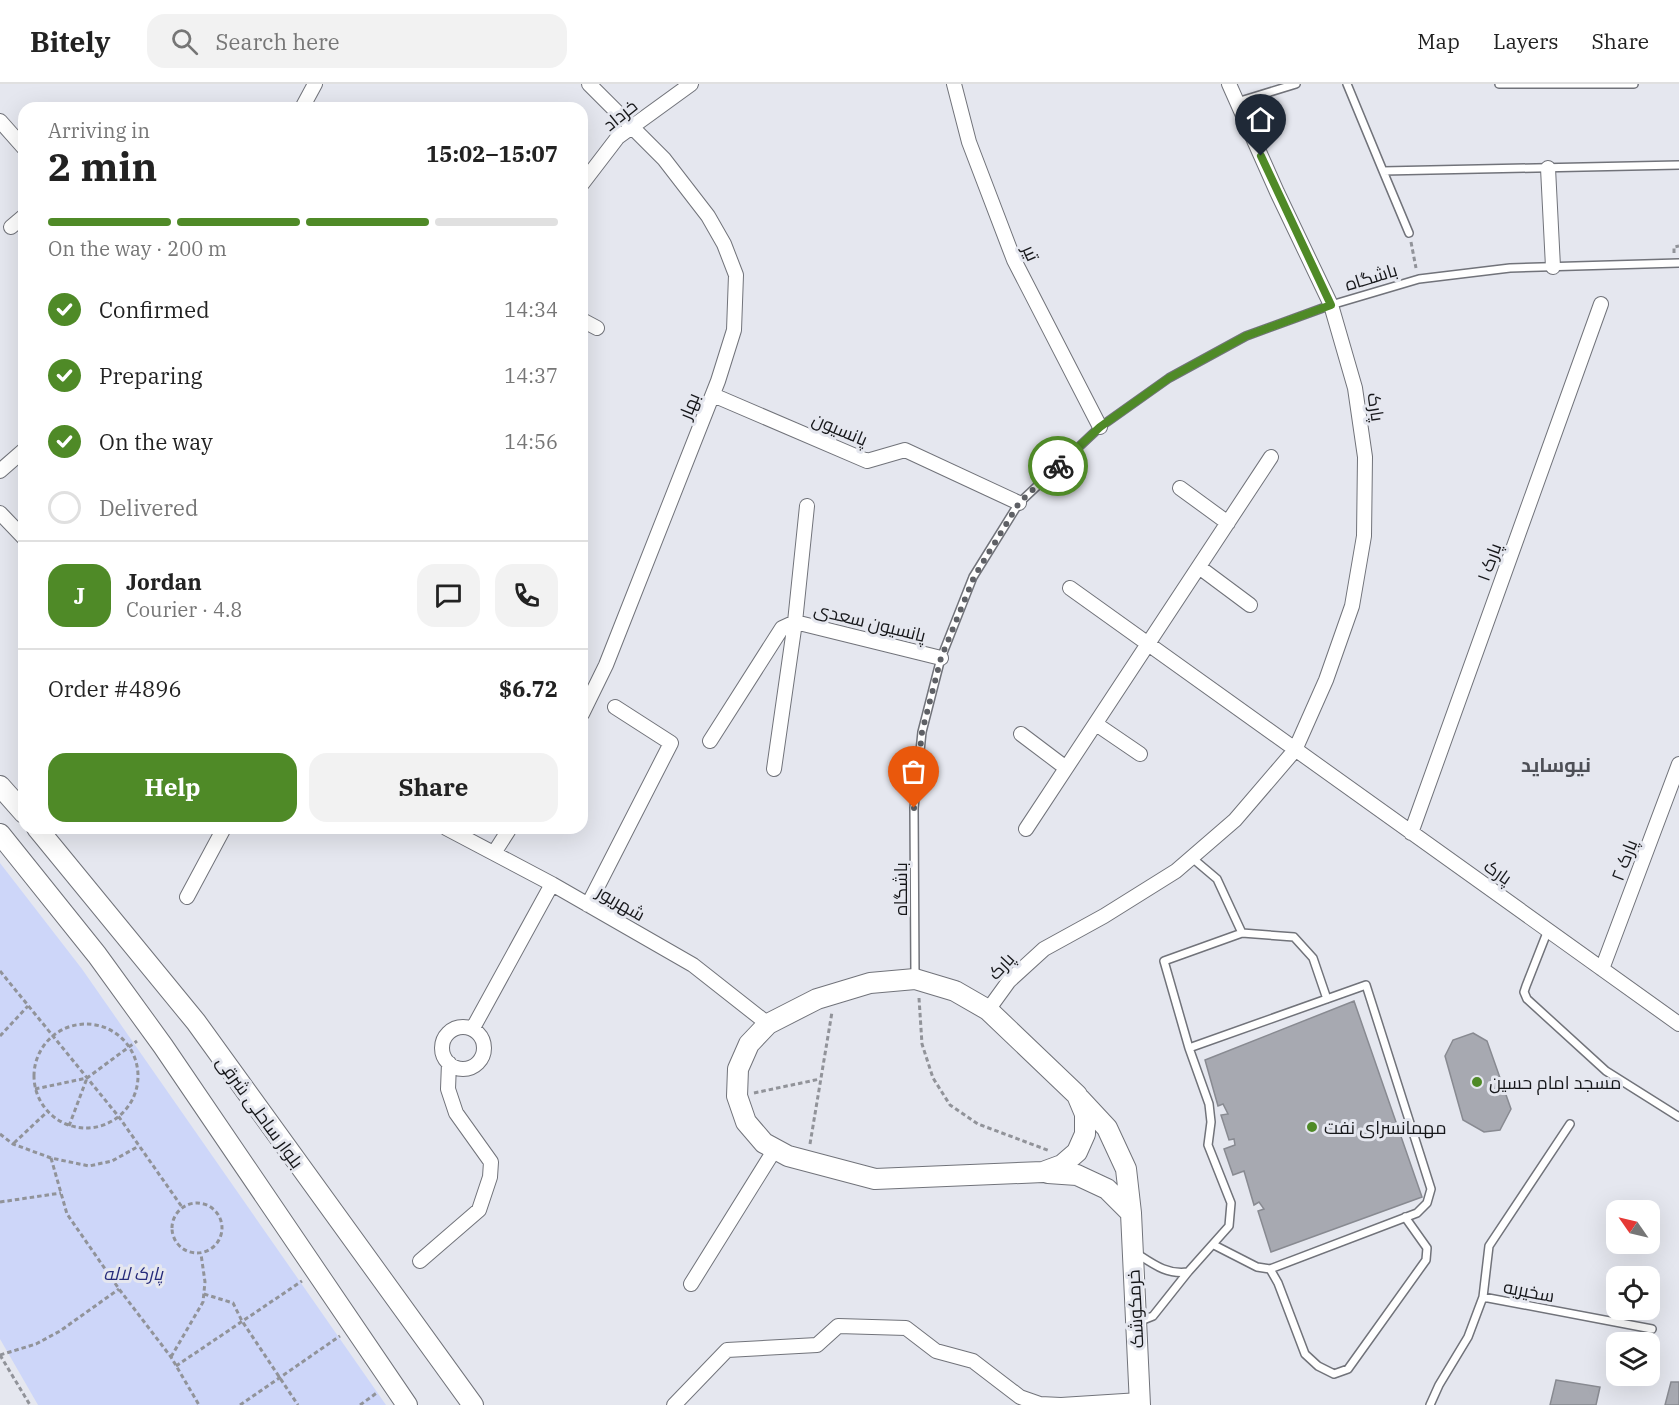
<!DOCTYPE html>
<meta charset="utf-8">
<style>
body{margin:0;font-family:"IBM Plex Serif",Cairo,serif;background:#f2f2f2;color:#222;height:100vh;display:flex;flex-direction:column;font-size:22px;white-space:nowrap}
*{box-sizing:border-box;margin:0}
p{font-size:20px;color:#767676}
.icon{flex:none;width:33px;height:33px;fill:none;stroke:currentColor;stroke-width:2;stroke-linecap:round;stroke-linejoin:round}
.map{position:relative;flex:1;overflow:hidden}
.details{position:absolute;left:18px;top:18px;width:570px;height:732px;display:flex;flex-direction:column;background:#fff;border-radius:18px;box-shadow:0 6px 24px #0002}
.details>*{flex:none}
.needle{width:39px;rotate:304deg}
.fabs{position:absolute;left:1606px;top:1116px;display:grid;gap:12px}
.fabs a{display:grid;place-items:center;width:54px;height:54px;border-radius:12px;background:#fff;box-shadow:0 6px 24px #0002;font-size:30px}
.pin{position:absolute;display:grid;place-items:center;width:51px;height:51px;color:#fff;margin:-62px -26px;border-radius:50% 50% 50% 0;rotate:-45deg;box-shadow:0 0 6px #0007}
.pin .icon{rotate:45deg}
.courier{position:absolute;display:grid;place-items:center;width:60px;height:60px;margin:-30px;border:4px solid #4f8a27;border-radius:50%;background:#fff;color:#222;box-shadow:0 2px 8px #0007}
.summary em{font-style:normal;font-weight:700}
.summary div{display:flex;flex-direction:column-reverse}
.summary{display:flex;align-items:center;justify-content:space-between;height:102px;padding:0 30px}
h1{font-size:39px;font-weight:700;line-height:45px}
.bar{display:grid;grid-template-columns:repeat(4,1fr);gap:9px 6px;align-content:center;height:72px;padding:0 30px}
.bar i{height:8px;border-radius:4px;background:#e0e0e0}
.bar .current{background:#4f8a27}
.bar p{grid-column:span 4}
.line{display:flex;align-items:center;gap:15px;padding:0 30px;border-top:2px solid #e0e0e0}
.line div{flex:1}
.round{display:grid;place-items:center;flex:none;width:63px;height:63px;border-radius:18px;background:#f2f2f2}
ol{padding:0 30px;list-style:none}
li{display:flex;align-items:center;gap:18px;height:66px}
li p{margin-inline-start:auto}
li .icon{padding:6px;border-radius:50%;background:#4f8a27;color:#fff;stroke-width:4}
li:last-child{color:#767676}
li i{width:33px;height:33px;border:3px solid #e0e0e0;border-radius:50%}
.cta{display:flex;gap:12px;margin-top:auto;padding:12px 30px}
.cta a{flex:1;height:69px;border-radius:18px;background:#4f8a27;color:#fff;font-size:24px;font-weight:700;line-height:69px;text-align:center}
.cta a+a{background:#f2f2f2;color:#222}
header{display:flex;align-items:center;gap:36px;box-sizing:border-box;height:84px;padding:0 30px;background:#fff;border-bottom:2px solid #e0e0e0}
header strong{font-size:28px}
nav{display:flex;gap:33px;margin-inline-start:auto;font-size:21px}
.search{width:420px;height:54px;background:#f2f2f2;display:flex;align-items:center;gap:15px;box-sizing:border-box;padding:0 21px;border-radius:18px;color:#767676;font-size:22px}
.map>svg:first-child{display:block}
.green{fill:#cdd6f9}
.building{fill:#a7a9b1;stroke:#888a91;stroke-width:1.5}
.lines{fill:none;stroke-linecap:round;stroke-linejoin:round}
.lane-casing{stroke:#71737a;stroke-width:10}
.street-casing{stroke:#71737a;stroke-width:16}
.secondary-casing{stroke:#71737a;stroke-width:22}
.path{stroke:#919399;stroke-width:3;stroke-dasharray:4.5 3;stroke-linecap:butt}
.lane{stroke:#fff;stroke-width:7}
.street{stroke:#fff;stroke-width:14}
.secondary{stroke:#fff;stroke-width:20}
.done{stroke:#5e6065;stroke-width:6;stroke-dasharray:0 10.8}
.route{stroke:#4f8a27;stroke-width:8}
.poi-dot{fill:#4f8a27;stroke:#e5e7ef;stroke-width:2}
.labels{text-anchor:middle;dominant-baseline:central;stroke-width:6;stroke-linejoin:round;paint-order:stroke}
.street-label{font-size:18px;fill:#16171a;stroke:#e5e7ef}
.poi-label{font-size:18px;fill:#16171a;stroke:#e5e7ef;text-anchor:start}
.park-label{font-size:18px;font-style:italic;fill:#262b7b;stroke:#e5e7ef}
.neighbourhood-label{font-size:20px;font-weight:bold;fill:#4d4f56;stroke:#e5e7ef}
</style>
<header>
<strong>Bitely</strong>
<div class="search"><svg class="icon" aria-label="search" viewBox="0 0 24 24"><circle cx="10" cy="10" r="6"/><path d="M15 15l6 6"/></svg>Search here</div>
<nav><a>Map</a><a>Layers</a><a>Share</a></nav>
</header>
<div class="map">
<svg width="1679" height="1321" viewBox="0 0 1679 1321">
<rect width="100%" height="100%" fill="#e5e7ef"/>
<path class="green" d="M 0,779 L 82,885 L 386,1321 L 38,1321 L 0,1255 Z"/>
<path class="building" d="M 1354,917 L 1422,1113 L 1271,1168 L 1258,1127 L 1264,1125 L 1259,1118 L 1254,1121 L 1244,1087 L 1233,1091 L 1224,1065 L 1235,1061 L 1234,1055 L 1229,1056 L 1221,1031 L 1228,1030 L 1223,1020 L 1218,1022 L 1205,976 Z
M 1473,949 L 1487,957 L 1511,1025 L 1500,1046 L 1484,1048 L 1463,1036 L 1445,972 L 1453,956 Z
M 1556,1296 L 1600,1303 L 1596,1321 L 1550,1321 Z
M 1671,1298 L 1679,1298 L 1679,1321 L 1665,1321 Z"/>
<g class="lines">
<g class="lane-casing">
<path id="lane" d="M 1347,0 L 1383,87 L 1679,81
M 1499,0 L 1634,0
M 1237,18 L 1296,0
M 1383,87 L 1409,149
M 1548,846 L 1526,902 L 1524,908 L 1527,915 L 1606,987 L 1679,1033
M 1242,849 L 1294,853 L 1313,874 L 1327,915
M 915,892 L 914,724 L 922,648 L 941,574 L 973,493 L 1019,419 L 1100,343 L 1169,294 L 1246,252 L 1331,221 L 1419,195 L 1510,184 L 1679,179
M 1189,964 L 1164,877 L 1242,849 L 1217,795 L 1191,773
M 1136,1169 C 1153,1180 1167,1191 1188,1188
M 1270,1185 L 1278,1199 L 1305,1270 L 1318,1282 L 1334,1290 L 1348,1285 L 1426,1176 L 1427,1164 L 1405,1133
M 1483,1213 L 1489,1162 L 1570,1040
M 1138,1238 L 1153,1232 L 1188,1188 L 1229,1142 L 1231,1119 L 1208,1061 L 1211,1038 L 1209,1020 L 1189,964 L 1366,901 L 1431,1105 L 1427,1119 L 1417,1129 L 1270,1185 L 1257,1183 L 1214,1161
M 1430,1321 L 1439,1301 L 1468,1253 L 1483,1213 L 1652,1245"/>
</g>
<g class="street-casing">
<path id="street" d="M 954,0 L 969,58 L 1014,176 L 1100,343
M 302,24 L 315,0
M 0,37 L 24,64
M 1548,84 L 1553,183
M 582,100 L 618,53 L 691,0
M 11,143 L 24,132
M 582,236 L 597,244
M 713,311 L 867,377 L 905,366 L 1019,419
M 0,387 L 24,366
M 1180,404 L 1228,439
M 0,429 L 24,454
M 1199,483 L 1250,521
M 1070,504 L 1679,940
M 582,630 L 606,581 L 718,297 L 734,246 L 736,191 L 724,160 L 708,132 L 664,75 L 589,0
M 1096,640 L 1140,670
M 1021,650 L 1066,684
M 710,657 L 782,544 L 795,538 L 941,574
M 774,685 L 795,538 L 807,422
M 446,744 L 552,800 L 693,881 L 768,940
M 1026,745 L 1271,373
M 1411,749 L 1601,220
M 494,769 L 510,744
M 187,813 L 224,744
M 588,821 L 671,659 L 615,623
M 1602,885 L 1679,680
M 988,926 L 1009,897 L 1044,865 L 1104,832 L 1176,787 L 1235,736 L 1295,666 L 1326,596 L 1352,522 L 1364,452 L 1365,373 L 1355,304 L 1331,221 L 1277,108 L 1229,0
M442 964a21 21 0 1 1 42 0a21 21 0 1 1-42 0Z
M 473,944 L 552,800
M 420,1177 L 479,1126 L 490,1093 L 491,1078 L 456,1029 L 448,1005 L 449,979
M 691,1200 L 775,1065
M 674,1321 L 727,1266 L 817,1261 L 838,1242 L 906,1244 L 936,1267 L 973,1277 L 1020,1313 L 1040,1320 L 1061,1321 L 1140,1316"/>
</g>
<g class="secondary-casing">
<path id="secondary" d="M 0,702 L 24,729
M 37,744 L 196,938 L 473,1321
M 0,750 L 97,871 L 163,962 L 407,1321
M 915,895 L 955,907 L 988,926 L 1077,1011 L 1085,1030 L 1085,1050 L 1077,1068 L 1062,1081 L 1043,1088 L 875,1095 L 788,1072 L 764,1059 L 746,1038 L 737,1012 L 738,985 L 749,960 L 768,940 L 817,915 L 870,899 Z
M 1080,1015 L 1107,1044 L 1126,1085 L 1131,1129 L 1140,1321
M 1048,1089 L 1077,1091 L 1107,1105 L 1131,1129"/>
</g>
<path class="path" d="M 1411,158 L 1416,184
M 1674,169 L 1674,163 L 1679,162
M 0,887 L 119,1033 L 182,1123
M 919,914 L 922,960 L 933,994 L 950,1021 L 978,1040 L 1050,1067
M34 992a52 52 0 1 1 104 0a52 52 0 1 1-104 0Z
M 0,952 L 28,922
M 35,1005 L 87,994 L 137,957
M 754,1009 L 820,995
M 69,1042 L 87,994
M 0,1050 L 13,1060 L 51,1074 L 89,1082 L 112,1077 L 139,1062
M 14,1059 L 47,1028
M 810,1060 L 832,928
M 51,1074 L 67,1130 L 119,1205 L 171,1273 L 199,1321
M 0,1118 L 61,1109
M172 1144a25 25 0 1 1 50 0a25 25 0 1 1-50 0Z
M 204,1210 L 233,1219 L 242,1237 L 298,1321
M 0,1271 L 36,1260 L 60,1247 L 119,1205
M 0,1271 L 30,1321
M 171,1273 L 203,1218 L 205,1198 L 201,1170
M 176,1282 L 302,1197
M 240,1321 L 340,1252
M 360,1321 L 378,1308"/>
<use href="#lane" class="lane"/>
<use href="#street" class="street"/>
<use href="#secondary" class="secondary"/>
</g>
<g class="lines">
<path class="done" d="M 914,724 L 922,648 L 941,574 L 974,493 L 1019,419 L 1058,382"/>
<path class="route" d="M 1058,382 L 1100,343 L 1169,294 L 1246,252 L 1331,221 L 1261,72"/>
</g>
<g class="poi-dot">
<circle cx="1477" cy="998" r="6"/>
<circle cx="1312" cy="1043" r="6"/>
</g>
<g class="labels">
<g class="street-label">
<text transform="translate(620 31) rotate(-39)">خرداد</text>
<text transform="translate(1031 169) rotate(66)">تیر</text>
<text transform="translate(1371 193) rotate(-17)">باشگاه</text>
<text transform="translate(689 322) rotate(-68)">بهار</text>
<text transform="translate(1376 323) rotate(81)">پارک</text>
<text transform="translate(840 345) rotate(23)">پانسیون</text>
<text transform="translate(1489 478) rotate(-70)">پارک ۱</text>
<text transform="translate(870 538) rotate(14)">پانسیون سعدی</text>
<text transform="translate(1624 776) rotate(-69)">پارک ۲</text>
<text transform="translate(1498 788) rotate(35)">پارک</text>
<text transform="translate(900 805) rotate(-90)">باشگاه</text>
<text transform="translate(621 819) rotate(30)">شهریور</text>
<text transform="translate(1001 882) rotate(-47)">پارک</text>
<text transform="translate(260 1028) rotate(54)">بلوار ساحلی شرقی</text>
<text transform="translate(1529 1207) rotate(11)">سخیریه</text>
<text transform="translate(1135 1225) rotate(-93)">خرمکوشک</text>
</g>
<g class="poi-label">
<text x="1489" y="998">مسجد امام حسین</text>
<text x="1324" y="1043">مهمانسرای نفت</text>
</g>
<g class="park-label">
<text x="133" y="1189">پارک لاله</text>
</g>
<g class="neighbourhood-label">
<text x="1556" y="680">نیوساید</text>
</g>
</g>
</svg>
<div class="fabs">
<a><svg class="needle" viewBox="-14 -14 28 28"><path d="M0-13l5 13h-10z" fill="#e53935"/><path d="M0 13l5-13h-10z" fill="#767676"/></svg></a>
<a><svg class="icon" aria-label="locate" viewBox="0 0 24 24"><circle cx="12" cy="12" r="6"/><path d="M12 2v4M12 18v4M2 12h4M18 12h4"/></svg></a>
<a><svg class="icon" aria-label="layers" viewBox="0 0 24 24"><path d="M12 4l9 5-9 5-9-5zM3 14l9 5 9-5"/></svg></a>
</div>
<div class="pin" style="left:914px;top:724px;background:#ea580c"><svg class="icon" aria-label="bag" viewBox="0 0 24 24"><path d="M5 8h14l-1 12H6zM9 8a3 3 0 0 1 6 0"/></svg></div>
<div class="pin" style="left:1261px;top:72px;background:#1f2937"><svg class="icon" aria-label="home" viewBox="0 0 24 24"><path d="M3 11l9-7 9 7M6 9v11h12V9"/></svg></div>
<div class="courier" style="left:1058px;top:382px"><svg class="icon" aria-label="bike" viewBox="0 0 24 24"><circle cx="6" cy="16" r="4"/><circle cx="18" cy="16" r="4"/><path d="M6 16l4-8h5l3 8M10 8l3 8H6M13 5h3"/></svg></div>
<section class="details">
<div class="summary"><div><h1>2 min</h1><p>Arriving in</p></div><em>15:02–15:07</em></div>
<div class="bar"><i class="current"></i><i class="current"></i><i class="current"></i><i></i><p>On the way · 200 m</p></div>
<ol>
<li><svg class="icon" aria-label="check" viewBox="0 0 24 24"><path d="M5 12l5 5 9-10"/></svg>Confirmed<p>14:34</p></li>
<li><svg class="icon" aria-label="check" viewBox="0 0 24 24"><path d="M5 12l5 5 9-10"/></svg>Preparing<p>14:37</p></li>
<li><svg class="icon" aria-label="check" viewBox="0 0 24 24"><path d="M5 12l5 5 9-10"/></svg>On the way<p>14:56</p></li>
<li><i></i>Delivered</li>
</ol>
<div class="line" style="height:108px"><b class="round" style="background:#4f8a27;color:#fff">J</b><div><b>Jordan</b><p>Courier · 4.8</p></div><a class="round"><svg class="icon" aria-label="chat" viewBox="0 0 24 24"><path d="M4 5h16v11H9l-5 4z"/></svg></a><a class="round"><svg class="icon" aria-label="phone" viewBox="0 0 24 24"><path d="M5 4h4l2 5-3 2q2 4 5 5l2-3 5 2v4C11 20 4 13 5 4z"/></svg></a></div>
<div class="line" style="height:78px"><div>Order #4896</div><b>$6.72</b></div>
<div class="cta"><a>Help</a><a>Share</a></div>
</section>
</div>
